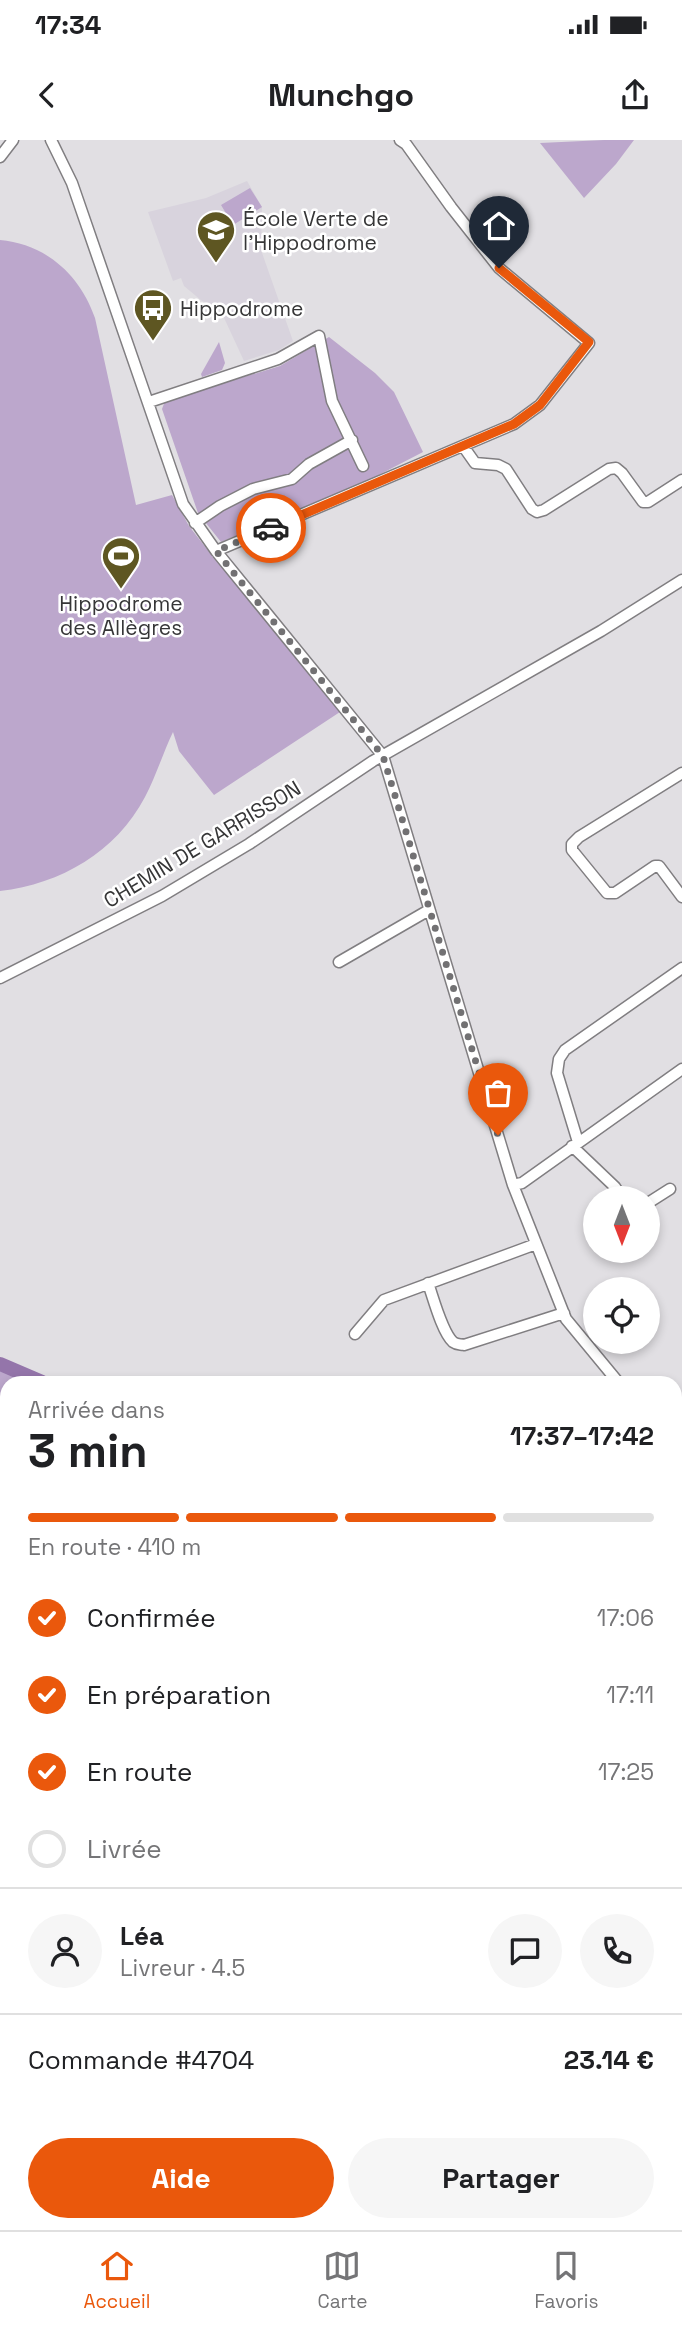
<!DOCTYPE html>
<html lang="fr">
<meta charset="utf-8">
<style>
body{margin:0;font-family:"Space Grotesk",sans-serif;background:#f6f6f6;color:#202124;height:100vh;display:flex;flex-direction:column;font-size:26px;white-space:nowrap}
*{box-sizing:border-box;margin:0}
p{font-size:23px;color:#757577}
.icon{flex:none;width:38px;height:38px;fill:none;stroke:currentColor;stroke-width:2;stroke-linecap:round;stroke-linejoin:round}
.map{position:relative;flex:1;overflow:hidden}
.sheet{position:absolute;left:0px;top:1236px;width:682px;height:856px;display:flex;flex-direction:column;background:#fff;border-radius:21px 21px 0 0;box-shadow:0 4px 10px #0003}
.sheet>*{flex:none}
.needle{width:46px;rotate:180deg}
.controls{position:absolute;left:583px;top:1046px;display:grid;gap:14px}
.controls a{display:grid;place-items:center;width:77px;height:77px;border-radius:50%;background:#fff;box-shadow:0 4px 10px #0003;font-size:35px}
.pin{position:absolute;display:grid;place-items:center;width:60px;height:60px;color:#fff;margin:-72px -30px;border-radius:50% 50% 50% 0;rotate:-45deg;box-shadow:0 0 7px #0007}
.pin .icon{rotate:45deg}
.courier{position:absolute;display:grid;place-items:center;width:70px;height:70px;margin:-35px;border:5px solid #ea580c;border-radius:50%;background:#fff;color:#222;box-shadow:0 2px 9px #0007}
.overview em{font-style:normal;font-weight:700}
.overview div{display:flex;flex-direction:column-reverse}
.overview{display:flex;align-items:center;justify-content:space-between;height:119px;padding:0 28px}
h1{font-size:46px;font-weight:700;line-height:52px}
.bar{display:grid;grid-template-columns:repeat(4,1fr);gap:10px 7px;align-content:center;height:84px;padding:0 28px}
.bar i{height:9px;border-radius:5px;background:#e0e0e0}
.bar .current{background:#ea580c}
.bar p{grid-column:span 4}
.line{display:flex;align-items:center;gap:18px;padding:0 28px;border-top:2px solid #e0e0e0}
.line div{flex:1}
.round{display:grid;place-items:center;flex:none;width:74px;height:74px;border-radius:37px;background:#f6f6f6}
ol{padding:0 28px;list-style:none}
li{display:flex;align-items:center;gap:21px;height:77px}
li p{margin-inline-start:auto}
li .icon{padding:7px;border-radius:50%;background:#ea580c;color:#fff;stroke-width:4}
li:last-child{color:#757577}
li i{width:38px;height:38px;border:4px solid #e0e0e0;border-radius:50%}
.action{display:flex;gap:14px;margin-top:auto;padding:14px 28px}
.action a{flex:1;height:80px;border-radius:42px;background:#ea580c;color:#fff;font-size:28px;font-weight:700;line-height:80px;text-align:center}
.action a+a{background:#f6f6f6;color:#202124}
.status{display:flex;justify-content:space-between;align-items:center;height:49px;padding:0 35px;background:#fff;direction:ltr}
.status svg{height:19px;fill:currentColor}
header{display:flex;justify-content:space-between;align-items:center;height:91px;padding:0 28px;background:#fff;font-size:32px;font-weight:700}
.tabs{display:flex;justify-content:space-around;align-items:center;height:98px;border-top:2px solid #e0e0e0;background:#fff;font-size:19px;color:#757577}
.tabs a{display:grid;justify-items:center;gap:4px}
.tabs .current{color:#ea580c}
.map>svg:first-child{display:block}
.built{fill:#d8d3dd}
.green{fill:#bca7cc}
.lines{fill:none;stroke-linecap:round;stroke-linejoin:round}
.river{stroke:#9475aa;stroke-width:14}
.street-casing{stroke:#807e81;stroke-width:13}
.street{stroke:#fff;stroke-width:10}
.done{stroke:#727173;stroke-width:7;stroke-dasharray:0 12.6}
.route{stroke:#ea580c;stroke-width:9}
.labels{text-anchor:middle;dominant-baseline:central;stroke-width:5;stroke-linejoin:round;paint-order:stroke}
.poi-label{font-size:21px;fill:#363637;stroke:#fff;text-anchor:start}
.street-label{font-size:21px;fill:#363637;stroke:#fff}
</style>
<div class="status"><b>17:34</b><svg viewBox="0 0 49 12"><path d="M0 12V9h3v3zM5 12V6h3v6zM10 12V3h3v9zM15 12V0h3v12zM26 1h20v11H26zM47 4h2v5h-2z"/></svg></div>
<header><svg class="icon" aria-label="back" viewBox="0 0 24 24"><path d="M15 5l-7 7 7 7"/></svg>Munchgo<svg class="icon" aria-label="share" viewBox="0 0 24 24"><path d="M12 15V3M7 8l5-5 5 5M5 13v7h14v-7"/></svg></header>
<div class="map">
<svg width="682" height="2090" viewBox="0 0 682 2090">
<rect width="100%" height="100%" fill="#e1dfe3"/>
<path class="built" d="M 247,41 L 262,67 L 261,110 L 293,201 L 279,210 L 244,221 L 219,167 L 202,161 L 184,146 L 181,138 L 173,141 L 148,72 L 206,58 Z"/>
<path class="green" d="M 604,0 L 634,0 L 616,24 L 584,58 L 540,3 Z
M 250,48 L 262,67 L 233,85 L 221,65 Z
M 0,100 C 46,104 80,135 95,178 L 136,365 L 172,355 L 189,386 L 210,413 L 343,570 L 214,655 L 179,611 L 173,592 C 163,613 156,636 145,657 C 116,712 61,744 0,751 Z
M 329,197 L 375,233 L 394,252 L 423,312 L 369,340 L 221,402 L 198,373 L 162,269 L 165,261 L 280,226 Z
M 219,202 L 225,223 L 222,230 L 202,237 L 201,234 Z
M 0,1229 L 24,1242 L 7,1242 L 7,1929 L 0,1926 Z"/>
<g class="lines">
<path class="river" d="M 0,1224 L 42,1242
M 676,1371 L 682,1374"/>
<g class="street-casing">
<path id="street" d="M 51,0 L 72,43 L 183,364 L 216,411 L 383,616 L 513,1045 L 566,1179 L 618,1242
M 0,17 L 13,0
M 149,262 L 278,219 L 319,196 L 332,261 L 363,326
M 463,306 L 475,323 L 498,325 L 506,329 L 532,369 L 537,372 L 544,370 L 609,329 L 616,328 L 622,333 L 643,362 L 648,362 L 682,340
M 195,383 L 220,366 L 253,349 L 292,339 L 309,324 L 352,300
M 216,411 L 514,284 L 540,265 L 589,203 L 499,128 L 451,67 L 406,4 L 400,0
M 682,633 L 579,697 L 572,704 L 572,710 L 607,753 L 615,753 L 655,726 L 659,726 L 682,757
M 339,822 L 429,770
M 0,838 L 162,756 L 249,704 L 373,621 L 601,491 L 682,440
M 578,1002 L 557,933 L 559,919 L 565,910 L 682,828
M 572,1006 L 615,1047 L 623,1059
M 513,1045 L 522,1043 L 682,929
M 648,1063 L 670,1049
M 428,1143 C 433,1157 442,1192 453,1202 C 457,1205 460,1204 464,1205 L 564,1173
M 355,1194 L 384,1160 L 536,1104
M 676,1294 L 682,1299
M 676,1672 L 682,1670
M 304,2084 L 304,2090
M 566,2084 L 577,2090
M 622,2090 L 624,2084"/>
</g>
<use href="#street" class="street"/>
</g>
<g class="lines">
<path class="done" d="M 271,388 L 216,411 L 383,616 L 498,995"/>
<path class="route" d="M 271,388 L 514,284 L 540,265 L 589,202 L 499,128"/>
</g>
<defs>
<g id="school-pin" transform="scale(2.0125)"><path d="M0 17L-7.5 6A9.5 9.5 0 1 1 7.5 6Z" fill="#5e5622" stroke="#fff"/><path d="M0-5L7-2L0 1L-7-2ZM-4 1L0 2.5L4 1V4Q0 6-4 4Z" fill="#fff"/></g>
<g id="bus-pin" transform="scale(2.0125)"><path d="M0 17L-7.5 6A9.5 9.5 0 1 1 7.5 6Z" fill="#5e5622" stroke="#fff"/><path d="M-5-6H5V4H4V6H2V4H-2V6H-4V4H-5ZM-3.5-4V0h7V-4ZM-3.5 1.2v1.5H-2V1.2ZM2 1.2v1.5H3.5V1.2Z" fill="#fff"/></g>
<g id="stadium-pin" transform="scale(2.0125)"><path d="M0 17L-7.5 6A9.5 9.5 0 1 1 7.5 6Z" fill="#5e5622" stroke="#fff"/><path d="M0-5a6.5 5 0 1 0 0 10a6.5 5 0 1 0 0-10ZM-3.5-1.8h7v3.6h-7Z" fill="#fff"/></g>
</defs>
<g fill-rule="evenodd">
<use href="#school-pin" x="216" y="90"/>
<use href="#bus-pin" x="153" y="168"/>
<use href="#stadium-pin" x="121" y="416"/>
</g>
<g class="labels">
<g class="poi-label">
<text x="243" y="78">École Verte de<tspan x="243" dy="24">l'Hippodrome</tspan></text>
<text x="180" y="168">Hippodrome</text>
<text x="121" y="463" text-anchor="middle">Hippodrome<tspan x="121" dy="24">des Allègres</tspan></text>
</g>
<g class="street-label">
<text transform="translate(202 704) rotate(-31)">CHEMIN DE GARRISSON</text>
</g>
</g>
</svg>
<div class="controls">
<a><svg class="needle" viewBox="-14 -14 28 28"><path d="M0-13l5 13h-10z" fill="#e53935"/><path d="M0 13l5-13h-10z" fill="#757577"/></svg></a>
<a><svg class="icon" aria-label="locate" viewBox="0 0 24 24"><circle cx="12" cy="12" r="6"/><path d="M12 2v4M12 18v4M2 12h4M18 12h4"/></svg></a>
</div>
<div class="pin" style="left:498px;top:995px;background:#ea580c"><svg class="icon" aria-label="bag" viewBox="0 0 24 24"><path d="M5 8h14l-1 12H6zM9 8a3 3 0 0 1 6 0"/></svg></div>
<div class="pin" style="left:499px;top:128px;background:#1f2937"><svg class="icon" aria-label="home" viewBox="0 0 24 24"><path d="M3 11l9-7 9 7M6 9v11h12V9"/></svg></div>
<div class="courier" style="left:271px;top:388px"><svg class="icon" aria-label="car" viewBox="0 0 24 24"><path d="M5 17H2v-5l4-1 3-4h7l3 4 3 1v5h-3M9 17h6M6 11h13"/><circle cx="7" cy="17" r="2"/><circle cx="17" cy="17" r="2"/></svg></div>
<section class="sheet">
<div class="overview"><div><h1>3 min</h1><p>Arrivée dans</p></div><em>17:37–17:42</em></div>
<div class="bar"><i class="current"></i><i class="current"></i><i class="current"></i><i></i><p>En route · 410 m</p></div>
<ol>
<li><svg class="icon" aria-label="check" viewBox="0 0 24 24"><path d="M5 12l5 5 9-10"/></svg>Confirmée<p>17:06</p></li>
<li><svg class="icon" aria-label="check" viewBox="0 0 24 24"><path d="M5 12l5 5 9-10"/></svg>En préparation<p>17:11</p></li>
<li><svg class="icon" aria-label="check" viewBox="0 0 24 24"><path d="M5 12l5 5 9-10"/></svg>En route<p>17:25</p></li>
<li><i></i>Livrée</li>
</ol>
<div class="line" style="height:126px"><a class="round"><svg class="icon" aria-label="person" viewBox="0 0 24 24"><circle cx="12" cy="8" r="4"/><path d="M4 21q1-7 8-7t8 7"/></svg></a><div><b>Léa</b><p>Livreur · 4.5</p></div><a class="round"><svg class="icon" aria-label="chat" viewBox="0 0 24 24"><path d="M4 5h16v11H9l-5 4z"/></svg></a><a class="round"><svg class="icon" aria-label="phone" viewBox="0 0 24 24"><path d="M5 4h4l2 5-3 2q2 4 5 5l2-3 5 2v4C11 20 4 13 5 4z"/></svg></a></div>
<div class="line" style="height:91px"><div>Commande #4704</div><b>23.14 €</b></div>
<div class="action"><a>Aide</a><a>Partager</a></div>
</section>
</div>
<nav class="tabs">
<a class="current"><svg class="icon" aria-label="home" viewBox="0 0 24 24"><path d="M3 11l9-7 9 7M6 9v11h12V9"/></svg>Accueil</a>
<a><svg class="icon" aria-label="map" viewBox="0 0 24 24"><path d="M3 6l6-2 6 2 6-2v14l-6 2-6-2-6 2zM9 4v14M15 6v14"/></svg>Carte</a>
<a><svg class="icon" aria-label="saved" viewBox="0 0 24 24"><path d="M7 4h10v16l-5-4-5 4z"/></svg>Favoris</a>
</nav>
